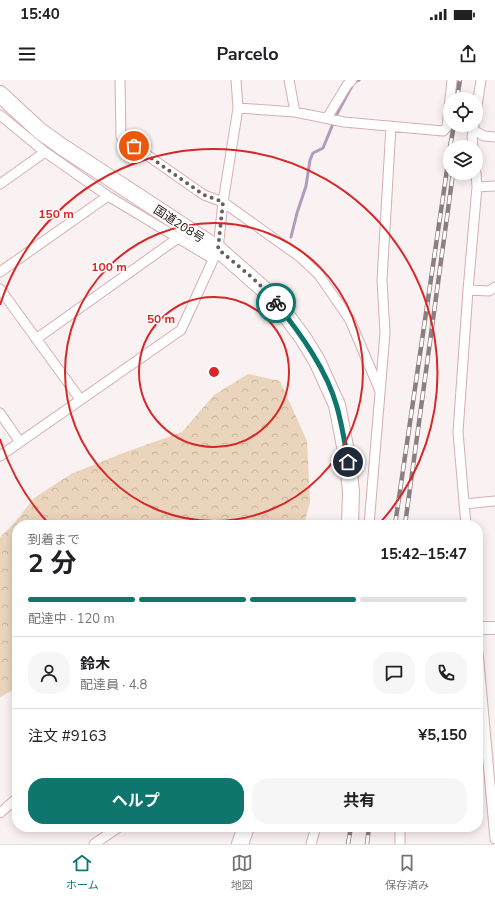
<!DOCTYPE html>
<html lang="ja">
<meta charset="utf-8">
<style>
body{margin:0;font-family:"Nunito Sans","Noto Sans JP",sans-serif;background:#f6f6f6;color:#202124;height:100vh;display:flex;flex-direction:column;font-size:15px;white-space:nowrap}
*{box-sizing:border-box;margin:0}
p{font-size:13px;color:#757577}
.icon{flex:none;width:22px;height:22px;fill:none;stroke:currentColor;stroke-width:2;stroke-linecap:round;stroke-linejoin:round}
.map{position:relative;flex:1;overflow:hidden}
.panel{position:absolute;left:12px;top:440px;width:471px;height:312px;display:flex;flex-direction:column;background:#fff;border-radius:16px;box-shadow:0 2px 10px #0003}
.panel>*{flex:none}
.tools{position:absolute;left:443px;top:12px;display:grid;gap:8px}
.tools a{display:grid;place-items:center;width:40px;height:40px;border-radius:50%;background:#fff;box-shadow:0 2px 10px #0003;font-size:20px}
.pin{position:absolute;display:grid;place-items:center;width:34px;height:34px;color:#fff;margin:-17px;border:2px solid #fff;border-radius:50%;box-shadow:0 1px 4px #0007}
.courier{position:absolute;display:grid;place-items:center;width:40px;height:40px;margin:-20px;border:3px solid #0f766e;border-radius:50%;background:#fff;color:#222;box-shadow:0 1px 5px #0007}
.headline em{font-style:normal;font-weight:700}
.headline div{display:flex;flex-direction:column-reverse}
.headline{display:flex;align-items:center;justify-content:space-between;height:68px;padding:0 16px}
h1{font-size:26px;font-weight:700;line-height:30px}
.bar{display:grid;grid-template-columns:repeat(4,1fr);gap:6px 4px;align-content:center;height:48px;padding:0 16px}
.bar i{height:5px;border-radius:3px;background:#e0e0e0}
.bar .on{background:#0f766e}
.bar p{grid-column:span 4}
.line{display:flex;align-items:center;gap:10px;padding:0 16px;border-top:1px solid #e0e0e0}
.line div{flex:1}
.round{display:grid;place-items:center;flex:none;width:42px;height:42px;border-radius:16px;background:#f6f6f6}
.cta{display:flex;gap:8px;margin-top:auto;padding:8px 16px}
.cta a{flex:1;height:46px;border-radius:16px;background:#0f766e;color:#fff;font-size:16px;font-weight:700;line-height:46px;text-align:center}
.cta a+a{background:#f6f6f6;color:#202124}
.status{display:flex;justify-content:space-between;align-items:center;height:28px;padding:0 20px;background:#fff;direction:ltr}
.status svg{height:11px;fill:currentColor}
header{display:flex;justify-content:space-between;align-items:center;height:52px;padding:0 16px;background:#fff;font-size:18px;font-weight:700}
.menu{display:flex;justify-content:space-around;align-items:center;height:56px;border-top:1px solid #e0e0e0;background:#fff;font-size:11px;color:#757577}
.menu a{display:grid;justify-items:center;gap:2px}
.menu .on{color:#0f766e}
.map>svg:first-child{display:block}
.forest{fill:url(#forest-crowns)}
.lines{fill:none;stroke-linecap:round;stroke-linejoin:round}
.stream{stroke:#ae9cbd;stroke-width:3}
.street-casing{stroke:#d6aeb3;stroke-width:11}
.secondary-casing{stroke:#d6aeb3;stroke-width:14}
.highway-casing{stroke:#d6aeb3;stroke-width:18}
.street{stroke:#fff;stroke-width:9}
.secondary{stroke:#fff;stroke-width:12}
.highway{stroke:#fff;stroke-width:16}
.rail-casing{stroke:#8a7f81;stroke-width:4.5}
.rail{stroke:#fff;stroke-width:3;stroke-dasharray:9;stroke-linecap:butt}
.done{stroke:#695d5f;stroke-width:4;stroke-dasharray:0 7.2}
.route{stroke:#0f766e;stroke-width:5}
.ring{fill:none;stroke:#d62828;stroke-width:2}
.labels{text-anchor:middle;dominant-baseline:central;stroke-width:3;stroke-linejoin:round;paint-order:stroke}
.street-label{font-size:12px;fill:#1b0e10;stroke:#fff}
.centre{fill:#d62828;stroke:#fff;stroke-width:2}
.ring-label{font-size:12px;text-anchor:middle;font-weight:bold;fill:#d62828;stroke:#fff;stroke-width:3;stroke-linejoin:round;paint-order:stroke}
</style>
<div class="status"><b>15:40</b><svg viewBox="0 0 49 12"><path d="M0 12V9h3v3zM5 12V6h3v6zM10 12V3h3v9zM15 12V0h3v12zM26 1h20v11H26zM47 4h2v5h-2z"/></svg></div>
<header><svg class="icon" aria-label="menu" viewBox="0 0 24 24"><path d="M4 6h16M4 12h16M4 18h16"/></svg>Parcelo<svg class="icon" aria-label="share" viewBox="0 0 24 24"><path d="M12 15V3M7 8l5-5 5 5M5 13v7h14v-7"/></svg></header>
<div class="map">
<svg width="495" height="764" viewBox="0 0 495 764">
<defs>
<pattern id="forest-crowns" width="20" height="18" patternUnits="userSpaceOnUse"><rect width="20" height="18" fill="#ead4bc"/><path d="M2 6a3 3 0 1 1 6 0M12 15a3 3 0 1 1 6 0" fill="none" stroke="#c8b5a1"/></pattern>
</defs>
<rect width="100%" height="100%" fill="#faf1f2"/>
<path class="forest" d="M 248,294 L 280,301 L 307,361 L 310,422 L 304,445 L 17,445 L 17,608 L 0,617 L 0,457 L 13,445 L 34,418 L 71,394 L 123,373 L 182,352 L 214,315 Z"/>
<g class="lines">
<path class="stream" d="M 291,157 L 297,133 L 306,106 L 310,80 L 313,73 L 323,68 L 337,34 L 354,2 L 359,0"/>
<g class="street-casing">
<path id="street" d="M 120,0 L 121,57 L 204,115 L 223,122 L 300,177 L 319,195 L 350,240 L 380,311
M 289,0 L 295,32
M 238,28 L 295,32 L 344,42 L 443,51 L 447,47 L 452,0
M 476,32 L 481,0
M 0,35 L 45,72 L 108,116 L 213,179
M 327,38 L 347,5 L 352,0
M 473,50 L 484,56 L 495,57
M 473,67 L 472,57 L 474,45
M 0,104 L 45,72
M 477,107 L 495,106
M 0,192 L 108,116
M 0,209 L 80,319
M 468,210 L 489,211 L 495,207
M 36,259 L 178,158
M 0,333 L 20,362
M 0,376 L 181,250 L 218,169 L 223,122 L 238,28 L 236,0
M 464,424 L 495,421
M 369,445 L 385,253 L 382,200 L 391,46
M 466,445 L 458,352 L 468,210 L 477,107 L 476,93
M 478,572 L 495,759
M 0,733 L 17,718
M 400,747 L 400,764
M 94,764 L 119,747
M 311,764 L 316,747"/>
</g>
<g class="secondary-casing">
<path id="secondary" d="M 478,548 L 495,548"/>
</g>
<g class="highway-casing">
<path id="highway" d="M 0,14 L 40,51 L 61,66 L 218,169 L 269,214 L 289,239 L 303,258 L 317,281 L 337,325 L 348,382 L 351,412 L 350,445
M 240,764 L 246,747"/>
</g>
<use href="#street" class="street"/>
<use href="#secondary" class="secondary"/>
<use href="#highway" class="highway"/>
<g class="rail-casing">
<path id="rail" d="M 457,19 L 460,0
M 450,67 L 454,45
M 395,445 L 450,69
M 405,445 L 453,93
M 348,764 L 351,747
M 367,764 L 369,747"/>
</g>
<use href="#rail" class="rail"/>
</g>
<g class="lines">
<path class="done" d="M 134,66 L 204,115 L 223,122 L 218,169 C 238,186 260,202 276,223"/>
<path class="route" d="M 276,223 C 300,253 327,290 337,327 C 342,345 345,363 348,382"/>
</g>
<g class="ring">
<circle cx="214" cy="292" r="75"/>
<circle cx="214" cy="292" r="149"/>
<path d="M50 445A224 224 0 0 1 0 359M0 225A224 224 0 1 1 378 445"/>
</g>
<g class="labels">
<g class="street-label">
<text transform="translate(179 144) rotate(33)">国道208号</text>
</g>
</g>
<circle cx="214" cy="292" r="6" class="centre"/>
<g class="ring-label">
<text x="56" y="138">150 m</text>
<text x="109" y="191">100 m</text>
<text x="161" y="243">50 m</text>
</g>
</svg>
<div class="tools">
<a><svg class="icon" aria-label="locate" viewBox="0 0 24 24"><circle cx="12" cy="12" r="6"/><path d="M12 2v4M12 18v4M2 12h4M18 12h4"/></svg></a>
<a><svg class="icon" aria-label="layers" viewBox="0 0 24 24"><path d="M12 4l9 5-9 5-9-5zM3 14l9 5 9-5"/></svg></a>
</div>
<div class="pin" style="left:134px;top:66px;background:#ea580c"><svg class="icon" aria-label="bag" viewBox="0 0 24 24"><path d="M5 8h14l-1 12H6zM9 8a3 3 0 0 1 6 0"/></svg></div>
<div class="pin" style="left:348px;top:382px;background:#1f2937"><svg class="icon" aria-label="home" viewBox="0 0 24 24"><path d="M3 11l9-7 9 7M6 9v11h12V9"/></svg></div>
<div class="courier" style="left:276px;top:223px"><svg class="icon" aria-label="bike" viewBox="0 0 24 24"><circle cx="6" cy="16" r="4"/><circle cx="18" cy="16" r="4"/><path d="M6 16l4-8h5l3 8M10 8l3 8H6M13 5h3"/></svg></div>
<section class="panel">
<div class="headline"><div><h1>2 分</h1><p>到着まで</p></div><em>15:42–15:47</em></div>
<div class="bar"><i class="on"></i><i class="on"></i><i class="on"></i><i></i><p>配達中 · 120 m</p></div>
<div class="line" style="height:72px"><a class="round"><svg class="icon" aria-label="person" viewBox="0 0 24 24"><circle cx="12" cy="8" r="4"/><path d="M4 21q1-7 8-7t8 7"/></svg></a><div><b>鈴木</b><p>配達員 · 4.8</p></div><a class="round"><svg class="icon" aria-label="chat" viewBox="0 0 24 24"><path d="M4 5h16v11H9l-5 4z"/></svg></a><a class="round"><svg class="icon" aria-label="phone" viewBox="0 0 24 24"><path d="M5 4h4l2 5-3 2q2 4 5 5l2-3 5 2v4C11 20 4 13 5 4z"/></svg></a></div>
<div class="line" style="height:52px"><div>注文 #9163</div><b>¥5,150</b></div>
<div class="cta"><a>ヘルプ</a><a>共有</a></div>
</section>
</div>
<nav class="menu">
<a class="on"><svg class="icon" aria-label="home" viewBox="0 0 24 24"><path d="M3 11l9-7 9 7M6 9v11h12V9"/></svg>ホーム</a>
<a><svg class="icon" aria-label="map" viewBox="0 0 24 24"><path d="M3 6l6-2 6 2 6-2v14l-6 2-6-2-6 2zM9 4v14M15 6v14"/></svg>地図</a>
<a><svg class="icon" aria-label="saved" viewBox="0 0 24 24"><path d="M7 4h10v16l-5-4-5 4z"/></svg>保存済み</a>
</nav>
